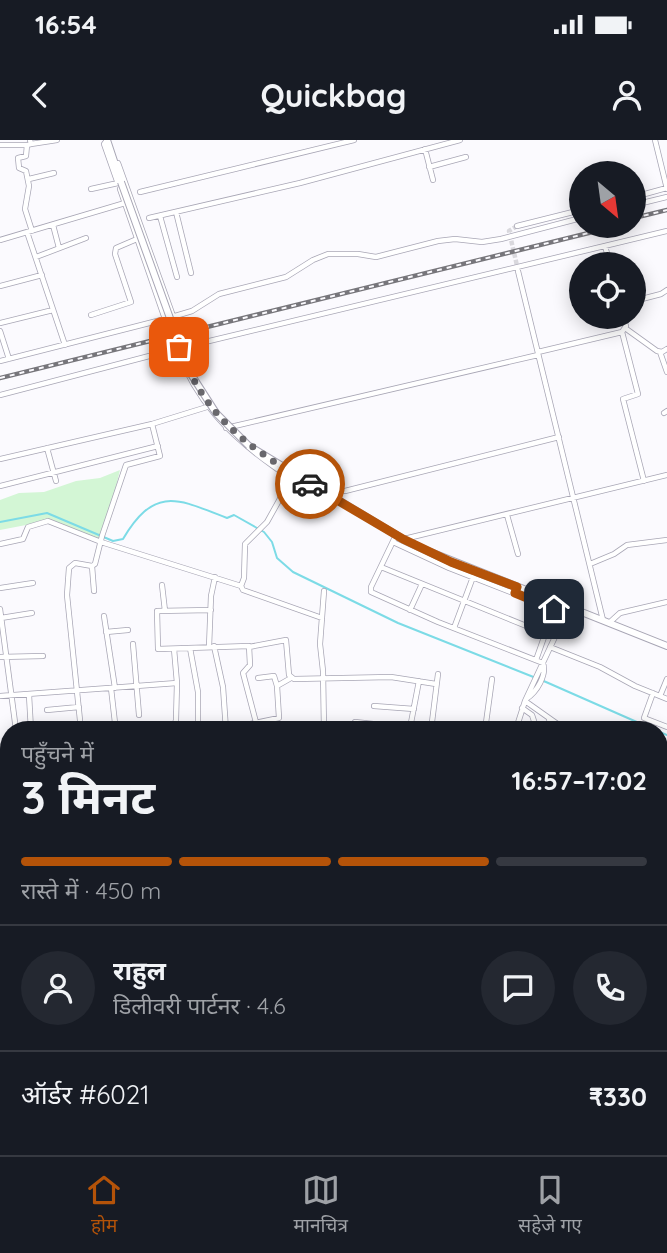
<!DOCTYPE html>
<html lang="hi">
<meta charset="utf-8">
<style>
body{margin:0;font-family:Quicksand,"Noto Sans Devanagari",sans-serif;background:#242831;color:#f1f3f6;height:100vh;display:flex;flex-direction:column;font-size:26px;white-space:nowrap}
*{box-sizing:border-box;margin:0}
p{font-size:23px;color:#9ea1a6}
.icon{flex:none;width:38px;height:38px;fill:none;stroke:currentColor;stroke-width:2;stroke-linecap:round;stroke-linejoin:round}
.map{position:relative;flex:1;overflow:hidden}
.details{position:absolute;left:0px;top:581px;width:668px;height:434px;display:flex;flex-direction:column;background:#171b24;border-radius:28px 28px 0 0;box-shadow:0 4px 18px #0003}
.details>*{flex:none}
.needle{width:46px;rotate:151deg}
.tools{position:absolute;left:569px;top:21px;display:grid;gap:14px}
.tools a{display:grid;place-items:center;width:77px;height:77px;border-radius:50%;background:#171b24;box-shadow:0 4px 18px #0003;font-size:35px}
.pin{position:absolute;display:grid;place-items:center;width:60px;height:60px;color:#fff;margin:-30px;border-radius:14px;box-shadow:0 4px 10px #0006}
.courier{position:absolute;display:grid;place-items:center;width:70px;height:70px;margin:-35px;border:5px solid #b45309;border-radius:50%;background:#fff;color:#222;box-shadow:0 2px 9px #0007}
.overview em{font-style:normal;font-weight:700}
.overview div{display:flex;flex-direction:column-reverse}
.overview{display:flex;align-items:center;justify-content:space-between;height:119px;padding:0 21px}
h1{font-size:46px;font-weight:700;line-height:52px}
.bar{display:grid;grid-template-columns:repeat(4,1fr);gap:10px 7px;align-content:center;height:84px;padding:0 21px}
.bar i{height:9px;border-radius:5px;background:#363941}
.bar .active{background:#b45309}
.bar p{grid-column:span 4}
.line{display:flex;align-items:center;gap:18px;padding:0 21px;border-top:2px solid #363941}
.line div{flex:1}
.round{display:grid;place-items:center;flex:none;width:74px;height:74px;border-radius:37px;background:#242831}
.status{display:flex;justify-content:space-between;align-items:center;height:49px;padding:0 35px;background:#171b24;direction:ltr}
.status svg{height:19px;fill:currentColor}
header{display:flex;justify-content:space-between;align-items:center;height:91px;padding:0 21px;background:#171b24;font-size:32px;font-weight:700}
.tab-bar{display:flex;justify-content:space-around;align-items:center;height:98px;border-top:2px solid #363941;background:#171b24;font-size:19px;color:#9ea1a6}
.tab-bar a{display:grid;justify-items:center;gap:4px}
.tab-bar .active{color:#b45309}
.map>svg:first-child{display:block}
.green{fill:#d3f6d5}
.lines{fill:none;stroke-linecap:round;stroke-linejoin:round}
.stream{stroke:#7cdbe6;stroke-width:2}
.minor-tunnel{stroke:#d9d8dd;stroke-width:4.5;stroke-dasharray:4.5 2;stroke-linecap:butt}
.minor-casing{stroke:#a8a6b5;stroke-width:6}
.highway-casing{stroke:#a8a6b5;stroke-width:8}
.minor{stroke:#fff;stroke-width:4.5}
.highway{stroke:#fff;stroke-width:6}
.rail-casing{stroke:#77767b;stroke-width:4.5}
.rail{stroke:#fbfafe;stroke-width:2;stroke-dasharray:5;stroke-linecap:butt}
.highway-bridge-casing{stroke:#a8a6b5;stroke-width:8;stroke-linecap:butt}
.highway-bridge{stroke:#fff;stroke-width:6}
.done{stroke:#69686d;stroke-width:7;stroke-dasharray:0 12.6}
.route{stroke:#b45309;stroke-width:9}
</style>
<div class="status"><b>16:54</b><svg viewBox="0 0 49 12"><path d="M0 12V9h3v3zM5 12V6h3v6zM10 12V3h3v9zM15 12V0h3v12zM26 1h20v11H26zM47 4h2v5h-2z"/></svg></div>
<header><svg class="icon" aria-label="back" viewBox="0 0 24 24"><path d="M15 5l-7 7 7 7"/></svg>Quickbag<svg class="icon" aria-label="person" viewBox="0 0 24 24"><circle cx="12" cy="8" r="4"/><path d="M4 21q1-7 8-7t8 7"/></svg></header>
<div class="map">
<svg width="667" height="1015" viewBox="0 0 667 1015">
<rect width="100%" height="100%" fill="#fbfafe"/>
<path class="green" d="M 120,330 L 112,364 L 99,399 L 52,380 L 0,390 L 0,360 L 19,353 L 44,352 L 76,341 L 100,338 Z"/>
<g class="lines">
<path class="stream" d="M 0,382 L 47,373 L 113,401 L 123,399 C 155,345 178,359 227,378 L 234,375 L 264,392 L 272,402 L 277,418 L 293,432 L 398,483 L 546,542 L 655,590
M 660,592 L 667,595"/>
<path class="minor-tunnel" d="M 517,86 L 509,91 L 518,130"/>
<g class="minor-casing">
<path id="minor" d="M 30,0 L 31,4 L 57,0
M 107,0 L 104,4 L 117,41
M 655,0 L 667,49
M 31,4 L 27,5 L 26,16 L 18,18 L 19,28 L 26,31 L 29,46 L 25,69 L 32,91
M 0,5 L 27,5
M 425,9 L 433,40
M 118,23 L 173,176
M 429,27 L 466,17
M 29,39 L 54,33
M 91,49 L 118,43
M 140,52 L 354,0
M 634,57 L 667,48
M 634,65 L 667,57
M 176,72 L 191,133
M 160,76 L 177,137
M 149,78 L 300,43 L 460,0
M 53,85 L 59,108
M 517,86 L 581,70
M 27,92 L 65,205
M 0,100 L 125,63
M 605,106 L 610,124
M 36,117 L 86,98
M 518,131 L 603,480
M 0,146 L 42,135
M 634,161 L 661,154 L 667,150
M 91,175 L 131,162 L 115,114 L 116,108 L 137,99
M 165,179 L 192,171 L 219,154 L 286,137 L 313,120 L 328,114 L 358,114 L 376,117 L 438,101 L 455,99 L 482,102 L 501,99 L 581,78
M 0,183 L 53,170
M 625,188 L 657,211 L 662,212 L 667,209
M 0,191 L 9,219
M 622,192 L 638,254 L 623,259 L 644,341
M 177,209 C 196,261 229,295 273,326 C 286,335 296,345 311,345
M 538,212 L 622,192 L 626,186 L 623,177
M 660,212 L 667,232
M 0,221 L 165,179 L 120,49
M 0,255 L 176,209 L 667,91
M 664,273 L 667,271
M 226,288 L 538,215
M 47,308 L 56,341
M 0,319 L 152,284
M 0,346 L 158,306
M 345,351 L 559,297
M 507,375 L 518,414
M 396,395 L 371,447 L 371,452 L 438,482 L 543,523 C 547,535 537,552 526,559
M 404,399 L 667,335
M 393,402 L 449,428 L 554,469 L 536,520
M 0,404 L 23,399 L 28,387 L 48,381 L 101,402 L 241,446 L 244,438 L 245,404 L 267,382 L 291,339
M 590,424 L 614,414 L 627,405 L 667,400
M 92,426 L 94,451
M 381,427 L 546,494
M 162,445 L 165,471
M 241,446 L 243,450 L 322,478
M 0,448 L 33,443
M 324,451 L 320,504 L 323,531 L 324,590
M 0,469 L 16,590
M 211,470 L 157,471 L 158,509 L 249,506 L 250,525 L 243,533 L 258,590
M 410,470 L 422,444
M 104,476 L 115,548
M 1,478 L 32,473
M 609,483 L 620,473 L 667,462
M 454,488 L 473,437
M 106,492 L 128,490
M 133,504 L 139,575
M 214,506 L 223,547 L 226,590
M 209,507 L 211,456 L 215,437
M 249,507 L 286,500 L 289,535 L 294,539 L 391,537 L 436,544
M 550,507 L 600,527 L 635,546 L 667,559
M 190,508 L 198,552 L 198,590
M 0,517 L 43,516
M 258,538 L 274,536 L 277,546
M 111,548 L 115,583
M 653,553 L 644,578 L 667,587
M 29,555 L 31,590
M 0,556 L 177,543
M 660,556 L 667,539
M 525,561 L 566,590
M 374,566 L 414,569
M 522,568 L 532,575 L 537,590
M 47,570 L 79,567
M 549,579 L 552,590
M 355,582 L 410,588 L 419,541
M 226,589 L 279,578 L 277,546 L 291,538
M 410,589 L 426,590
M 81,590 L 67,455 L 69,428 L 75,423 L 92,426 L 95,424 L 102,396 L 126,325 L 160,316 L 152,284 L 207,267
M 173,590 L 176,580 L 177,543 L 174,509
M 431,590 L 438,534
M 485,590 L 492,539
M 506,590 L 517,586 L 525,561 L 569,467
M 660,628 L 665,607
M 660,639 L 667,641
M 0,682 L 0,693
M 0,721 L 2,735 L 0,737
M 660,741 L 662,747 L 667,747
M 660,770 L 667,772
M 0,812 L 9,811
M 660,831 L 667,851
M 0,841 L 9,842
M 660,908 L 664,920 L 663,934
M 0,937 L 9,935
M 0,962 L 9,958
M 0,986 L 9,984
M 24,1006 L 28,1015
M 125,1006 L 127,1015
M 144,1006 L 146,1015
M 164,1006 L 165,1015
M 226,1006 L 227,1015
M 301,1006 L 302,1015
M 366,1006 L 370,1012 L 381,1006
M 392,1006 L 398,1015
M 407,1006 L 409,1009 L 413,1006
M 416,1006 L 420,1015
M 530,1006 L 531,1015
M 589,1006 L 591,1013 L 616,1006
M 638,1006 L 640,1015
M 651,1006 L 654,1015
M 505,1007 L 510,1006
M 313,1013 L 314,1015
M 31,1015 L 40,1006
M 99,1015 L 97,1009 L 101,1006
M 231,1015 L 260,1011 L 261,1006
M 560,1015 L 560,1009 L 564,1006"/>
</g>
<g class="highway-casing">
<path id="highway" d="M 107,0 L 121,42
M 249,306 L 403,399 L 428,411 L 667,506"/>
</g>
<use href="#minor" class="minor"/>
<use href="#highway" class="highway"/>
<g class="rail-casing">
<path id="rail" d="M 634,78 L 667,70
M 0,238 L 617,86"/>
</g>
<use href="#rail" class="rail"/>
<g class="highway-bridge-casing">
<path id="highway-bridge" d="M 121,42 L 189,231 L 216,273 L 249,306"/>
</g>
<use href="#highway-bridge" class="highway-bridge"/>
</g>
<g class="lines">
<path class="done" d="M 179,207 C 206,279 247,306 310,344"/>
<path class="route" d="M 310,344 L 403,399 L 451,422 L 517,447 L 515,453 L 554,469"/>
</g>
</svg>
<div class="tools">
<a><svg class="needle" viewBox="-14 -14 28 28"><path d="M0-13l5 13h-10z" fill="#e53935"/><path d="M0 13l5-13h-10z" fill="#9ea1a6"/></svg></a>
<a><svg class="icon" aria-label="locate" viewBox="0 0 24 24"><circle cx="12" cy="12" r="6"/><path d="M12 2v4M12 18v4M2 12h4M18 12h4"/></svg></a>
</div>
<div class="pin" style="left:179px;top:207px;background:#ea580c"><svg class="icon" aria-label="bag" viewBox="0 0 24 24"><path d="M5 8h14l-1 12H6zM9 8a3 3 0 0 1 6 0"/></svg></div>
<div class="pin" style="left:554px;top:469px;background:#1f2937"><svg class="icon" aria-label="home" viewBox="0 0 24 24"><path d="M3 11l9-7 9 7M6 9v11h12V9"/></svg></div>
<div class="courier" style="left:310px;top:344px"><svg class="icon" aria-label="car" viewBox="0 0 24 24"><path d="M5 17H2v-5l4-1 3-4h7l3 4 3 1v5h-3M9 17h6M6 11h13"/><circle cx="7" cy="17" r="2"/><circle cx="17" cy="17" r="2"/></svg></div>
<section class="details">
<div class="overview"><div><h1>3 मिनट</h1><p>पहुँचने में</p></div><em>16:57–17:02</em></div>
<div class="bar"><i class="active"></i><i class="active"></i><i class="active"></i><i></i><p>रास्ते में · 450 m</p></div>
<div class="line" style="height:126px"><a class="round"><svg class="icon" aria-label="person" viewBox="0 0 24 24"><circle cx="12" cy="8" r="4"/><path d="M4 21q1-7 8-7t8 7"/></svg></a><div><b>राहुल</b><p>डिलीवरी पार्टनर · 4.6</p></div><a class="round"><svg class="icon" aria-label="chat" viewBox="0 0 24 24"><path d="M4 5h16v11H9l-5 4z"/></svg></a><a class="round"><svg class="icon" aria-label="phone" viewBox="0 0 24 24"><path d="M5 4h4l2 5-3 2q2 4 5 5l2-3 5 2v4C11 20 4 13 5 4z"/></svg></a></div>
<div class="line" style="height:91px"><div>ऑर्डर #6021</div><b>₹330</b></div>
</section>
</div>
<nav class="tab-bar">
<a class="active"><svg class="icon" aria-label="home" viewBox="0 0 24 24"><path d="M3 11l9-7 9 7M6 9v11h12V9"/></svg>होम</a>
<a><svg class="icon" aria-label="map" viewBox="0 0 24 24"><path d="M3 6l6-2 6 2 6-2v14l-6 2-6-2-6 2zM9 4v14M15 6v14"/></svg>मानचित्र</a>
<a><svg class="icon" aria-label="saved" viewBox="0 0 24 24"><path d="M7 4h10v16l-5-4-5 4z"/></svg>सहेजे गए</a>
</nav>
